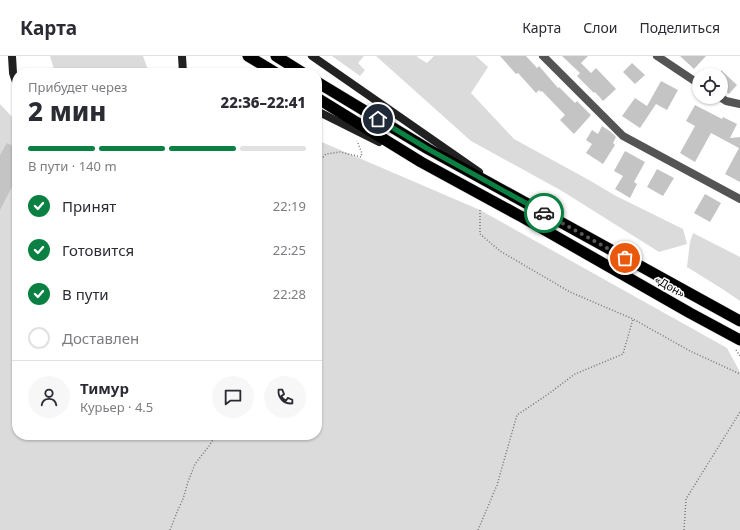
<!DOCTYPE html>
<html lang="ru">
<meta charset="utf-8">
<style>
body{margin:0;font-family:"Noto Sans",sans-serif;background:#f7f7f7;color:#2b2b33;height:100vh;display:flex;flex-direction:column;font-size:15px;white-space:nowrap}
*{box-sizing:border-box;margin:0}
p{font-size:13px;color:#7c7c81}
.icon{flex:none;width:22px;height:22px;fill:none;stroke:currentColor;stroke-width:2;stroke-linecap:round;stroke-linejoin:round}
.map{position:relative;flex:1;overflow:hidden}
.side{position:absolute;left:12px;top:12px;width:310px;height:372px;display:flex;flex-direction:column;background:#fff;border-radius:16px;box-shadow:0 1px 3px #0004}
.side>*{flex:none}
.tools{position:absolute;left:692px;top:12px;display:grid;gap:8px}
.tools a{display:grid;place-items:center;width:36px;height:36px;border-radius:50%;background:#fff;box-shadow:0 1px 3px #0004;font-size:20px}
.pin{position:absolute;display:grid;place-items:center;width:34px;height:34px;color:#fff;margin:-17px;border:2px solid #fff;border-radius:50%;box-shadow:0 1px 4px #0007}
.courier{position:absolute;display:grid;place-items:center;width:40px;height:40px;margin:-20px;border:3px solid #0b8043;border-radius:50%;background:#fff;color:#222;box-shadow:0 1px 5px #0007}
.headline em{font-style:normal;font-weight:800}
.headline div{display:flex;flex-direction:column-reverse}
.headline{display:flex;align-items:center;justify-content:space-between;height:68px;padding:0 16px}
h1{font-size:26px;font-weight:800;line-height:30px}
.bar{display:grid;grid-template-columns:repeat(4,1fr);gap:6px 4px;align-content:center;height:48px;padding:0 16px}
.bar i{height:5px;border-radius:3px;background:#e1e1e2}
.bar .on{background:#0b8043}
.bar p{grid-column:span 4}
.line{display:flex;align-items:center;gap:10px;padding:0 16px;border-top:1px solid #e1e1e2}
.line div{flex:1}
.round{display:grid;place-items:center;flex:none;width:42px;height:42px;border-radius:21px;background:#f7f7f7}
ol{padding:0 16px;list-style:none}
li{display:flex;align-items:center;gap:12px;height:44px}
li p{margin-inline-start:auto}
li .icon{padding:4px;border-radius:50%;background:#0b8043;color:#fff;stroke-width:4}
li:last-child{color:#7c7c81}
li i{width:22px;height:22px;border:2px solid #e1e1e2;border-radius:50%}
header{display:flex;align-items:center;gap:24px;box-sizing:border-box;height:56px;padding:0 20px;background:#fff;border-bottom:1px solid #e1e1e2}
header strong{font-size:19px}
nav{display:flex;gap:22px;margin-inline-start:auto;font-size:14px}
.map>svg:first-child{display:block}
.green{fill:#dbdbdb}
.building{fill:#c4c4c4}
.lines{fill:none;stroke-linecap:round;stroke-linejoin:round}
.trunk-casing{stroke:#dbdbdb;stroke-width:12}
.path{stroke:#767676;stroke-width:1.5;stroke-dasharray:1 2;stroke-linecap:butt}
.minor{stroke:#545454;stroke-width:8}
.secondary{stroke:#212121;stroke-width:8}
.trunk{stroke:#000;stroke-width:11}
.done{stroke:#595959;stroke-width:4;stroke-dasharray:0 7.2}
.route{stroke:#0b8043;stroke-width:5}
.labels{text-anchor:middle;dominant-baseline:central;stroke-width:3;stroke-linejoin:round;paint-order:stroke}
.street-label{font-size:11px;fill:#000;stroke:#fff}
</style>
<header>
<strong>Карта</strong>
<nav><a>Карта</a><a>Слои</a><a>Поделиться</a></nav>
</header>
<div class="map">
<svg width="740" height="474" viewBox="0 0 740 474">
<rect width="100%" height="100%" fill="#fff"/>
<path class="green" d="M 50,0 L 143,0 L 149,17 L 55,17 Z
M 332,0 L 364,0 L 358,7 L 365,14 L 360,20 Z
M 376,0 L 418,0 L 417,1 L 427,7 L 434,0 L 476,0 L 488,11 L 471,37 L 514,83 L 589,124 L 616,140 L 683,173 L 687,188 L 659,196 L 562,135 L 471,85 Z
M 0,48 L 17,66 L 17,379 L 317,379 L 317,84 L 480,154 L 727,292 L 740,316 L 740,474 L 0,474 Z
M 693,177 L 740,201 L 740,245 L 724,234 L 687,211 L 690,186 Z"/>
<path class="building" d="M 500,0 L 526,0 L 537,12 L 539,10 L 558,32 L 559,31 L 575,47 L 577,45 L 591,59 L 574,78 L 560,64 L 565,59 L 542,35 L 541,36 L 539,34 L 536,37 L 518,17 L 516,18 Z
M 562,0 L 588,0 L 581,7 L 591,17 L 596,12 L 616,33 L 603,45 L 595,36 L 594,37 L 577,20 L 580,17 Z
M 680,0 L 706,0 L 694,13 Z
M 632,7 L 645,19 L 635,28 L 623,16 Z
M 721,14 L 737,29 L 729,38 L 721,30 Z
M 661,25 L 678,34 L 667,54 L 656,48 L 640,72 L 622,60 L 635,42 L 647,50 Z
M 695,49 L 722,63 L 723,61 L 737,68 L 730,82 L 740,81 L 740,126 L 725,118 L 739,92 L 711,77 L 695,106 L 680,97 L 695,70 L 686,65 Z
M 602,70 L 611,76 L 616,81 L 613,87 L 615,89 L 603,108 L 586,97 L 592,88 L 586,84 L 592,74 L 598,78 Z
M 7,87 L 17,92 L 17,121 L 0,154 L 0,99 Z
M 625,95 L 645,106 L 634,126 L 637,128 L 630,142 L 615,133 L 623,120 L 614,115 Z
M 657,113 L 674,122 L 663,140 L 647,131 Z
M 705,138 L 721,147 L 710,166 L 694,157 Z"/>
<g class="lines">
<g class="trunk-casing">
<path id="trunk" d="M 248,0 L 276,17
M 276,0 L 303,17
M 317,26 L 428,93 L 740,265
M 317,42 L 421,106 L 522,161 L 690,257 L 740,284"/>
</g>
<path class="path" d="M 317,108 L 326,98 L 340,96 L 361,101 L 362,97 L 357,85
M 480,154 L 480,178 L 500,195 L 570,236 L 633,263 L 690,295 L 740,318
M 736,294 L 740,300
M 170,474 L 177,456 L 183,443 L 188,426 L 195,408 L 209,390 L 216,379
M 478,474 L 497,429 L 517,359 L 547,339 L 575,318 L 623,298 L 633,263
M 684,474 L 686,443 L 740,356"/>
<path class="minor" d="M 543,0 L 623,80 L 740,143
M 657,0 L 699,28
M 720,41 L 726,45 L 740,48"/>
<path class="secondary" d="M 12,0 L 13,17 L 17,29
M 182,0 L 183,17
M 312,0 L 479,116
M 317,55 L 379,86"/>
<use href="#trunk" class="trunk"/>
</g>
<g class="lines">
<path class="done" d="M 544,157 L 625,202"/>
<path class="route" d="M 378,63 L 428,93 L 544,157"/>
</g>
<g class="labels">
<g class="street-label">
<text transform="translate(670 230) rotate(30)">«Дон»</text>
</g>
</g>
</svg>
<div class="tools">
<a><svg class="icon" aria-label="locate" viewBox="0 0 24 24"><circle cx="12" cy="12" r="6"/><path d="M12 2v4M12 18v4M2 12h4M18 12h4"/></svg></a>
</div>
<div class="pin" style="left:625px;top:202px;background:#ea580c"><svg class="icon" aria-label="bag" viewBox="0 0 24 24"><path d="M5 8h14l-1 12H6zM9 8a3 3 0 0 1 6 0"/></svg></div>
<div class="pin" style="left:378px;top:63px;background:#1f2937"><svg class="icon" aria-label="home" viewBox="0 0 24 24"><path d="M3 11l9-7 9 7M6 9v11h12V9"/></svg></div>
<div class="courier" style="left:544px;top:157px"><svg class="icon" aria-label="car" viewBox="0 0 24 24"><path d="M5 17H2v-5l4-1 3-4h7l3 4 3 1v5h-3M9 17h6M6 11h13"/><circle cx="7" cy="17" r="2"/><circle cx="17" cy="17" r="2"/></svg></div>
<section class="side">
<div class="headline"><div><h1>2 мин</h1><p>Прибудет через</p></div><em>22:36–22:41</em></div>
<div class="bar"><i class="on"></i><i class="on"></i><i class="on"></i><i></i><p>В пути · 140 m</p></div>
<ol>
<li><svg class="icon" aria-label="check" viewBox="0 0 24 24"><path d="M5 12l5 5 9-10"/></svg>Принят<p>22:19</p></li>
<li><svg class="icon" aria-label="check" viewBox="0 0 24 24"><path d="M5 12l5 5 9-10"/></svg>Готовится<p>22:25</p></li>
<li><svg class="icon" aria-label="check" viewBox="0 0 24 24"><path d="M5 12l5 5 9-10"/></svg>В пути<p>22:28</p></li>
<li><i></i>Доставлен</li>
</ol>
<div class="line" style="height:72px"><a class="round"><svg class="icon" aria-label="person" viewBox="0 0 24 24"><circle cx="12" cy="8" r="4"/><path d="M4 21q1-7 8-7t8 7"/></svg></a><div><b>Тимур</b><p>Курьер · 4.5</p></div><a class="round"><svg class="icon" aria-label="chat" viewBox="0 0 24 24"><path d="M4 5h16v11H9l-5 4z"/></svg></a><a class="round"><svg class="icon" aria-label="phone" viewBox="0 0 24 24"><path d="M5 4h4l2 5-3 2q2 4 5 5l2-3 5 2v4C11 20 4 13 5 4z"/></svg></a></div>
</section>
</div>
